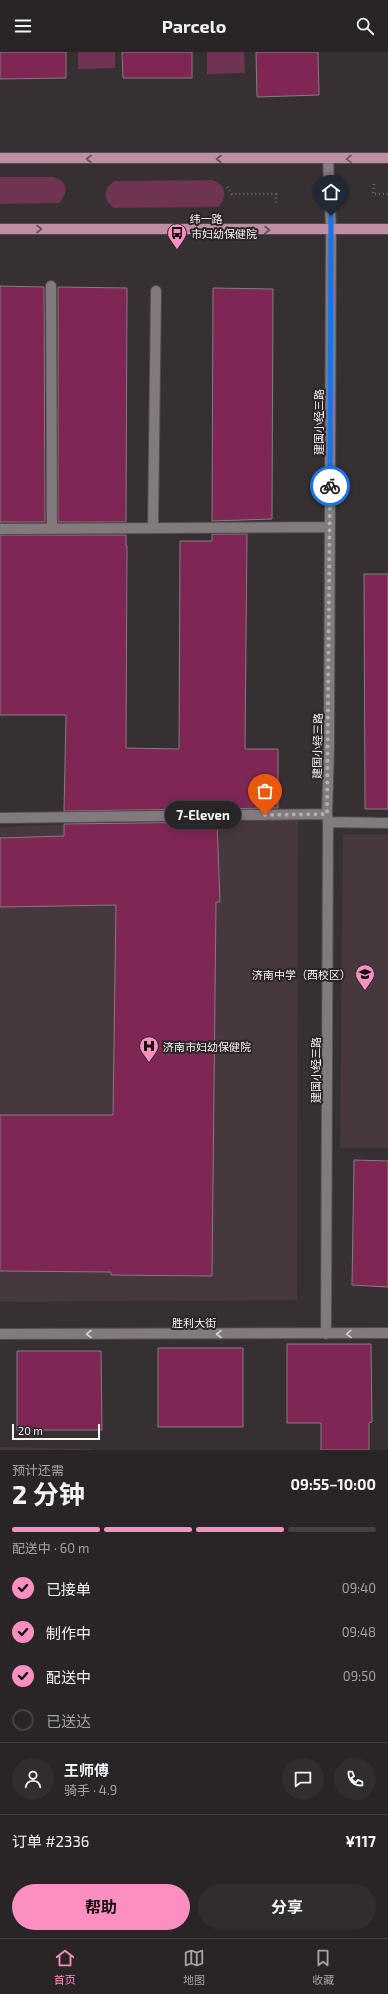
<!DOCTYPE html>
<html lang="zh">
<meta charset="utf-8">
<style>
body{margin:0;font-family:"Exo 2","Noto Sans SC",sans-serif;background:#312c2e;color:#f1f3f6;height:100vh;display:flex;flex-direction:column;font-size:15px;white-space:nowrap}
*{box-sizing:border-box;margin:0}
p{font-size:13px;color:#a5a4a7}
.icon{flex:none;width:22px;height:22px;fill:none;stroke:currentColor;stroke-width:2;stroke-linecap:round;stroke-linejoin:round}
.map{position:relative;height:1398px;overflow:hidden}
.panel{display:flex;flex-direction:column;background:#292426;flex:1}
.panel>*{flex:none}
.scale{position:absolute;left:12px;bottom:10px;width:88px;box-sizing:border-box;padding-left:4px;border:2px solid #f7f2f4;border-top:0;font-size:11px;line-height:14px;white-space:nowrap;color:#f7f2f4;-webkit-text-stroke:3px #2d2629;paint-order:stroke}
.pin{position:absolute;display:grid;place-items:center;width:34px;height:34px;color:#fff;margin:-41px -17px;border-radius:50% 50% 50% 0;rotate:-45deg;box-shadow:0 0 4px #0007}
.pin .icon{rotate:45deg}
.courier{position:absolute;display:grid;place-items:center;width:40px;height:40px;margin:-20px;border:3px solid #1a73e8;border-radius:50%;background:#fff;color:#222;box-shadow:0 1px 5px #0007}
.bubble{position:absolute;height:28px;border-radius:14px;background:#292426;box-shadow:0 2px 10px #0003,0 0 0 1px #454143;font-size:13px;font-weight:700;line-height:28px;text-align:center}
.overview em{font-style:normal;font-weight:700}
.overview div{display:flex;flex-direction:column-reverse}
.overview{display:flex;align-items:center;justify-content:space-between;height:68px;padding:0 12px}
h1{font-size:26px;font-weight:700;line-height:30px}
.bar{display:grid;grid-template-columns:repeat(4,1fr);gap:6px 4px;align-content:center;height:48px;padding:0 12px}
.bar i{height:5px;border-radius:3px;background:#454143}
.bar .current{background:#fc8fc1}
.bar p{grid-column:span 4}
.line{display:flex;align-items:center;gap:10px;padding:0 12px;border-top:1px solid #454143}
.line div{flex:1}
.round{display:grid;place-items:center;flex:none;width:42px;height:42px;border-radius:21px;background:#312c2e}
ol{padding:0 12px;list-style:none}
li{display:flex;align-items:center;gap:12px;height:44px}
li p{margin-inline-start:auto}
li .icon{padding:4px;border-radius:50%;background:#fc8fc1;color:#111;stroke-width:4}
li:last-child{color:#a5a4a7}
li i{width:22px;height:22px;border:2px solid #454143;border-radius:50%}
.cta{display:flex;gap:8px;margin-top:auto;padding:8px 12px}
.cta a{flex:1;height:46px;border-radius:24px;background:#fc8fc1;color:#111;font-size:16px;font-weight:700;line-height:46px;text-align:center}
.cta a+a{background:#312c2e;color:#f1f3f6}
header{display:flex;justify-content:space-between;align-items:center;height:52px;padding:0 12px;background:#292426;font-size:18px;font-weight:700}
.tabs{display:flex;justify-content:space-around;align-items:center;height:56px;border-top:1px solid #454143;background:#292426;font-size:11px;color:#a5a4a7}
.tabs a{display:grid;justify-items:center;gap:2px}
.tabs .current{color:#fc8fc1}
.map>svg:first-child{display:block}
.built{fill:#46383d}
.green{fill:#6e3450}
.building{fill:#7e2754;stroke:#857c80}
.lines{fill:none;stroke-linecap:round;stroke-linejoin:round}
.minor-casing{stroke:#524c4f;stroke-width:12}
.major-casing{stroke:#524c4f;stroke-width:12}
.path{stroke:#716b6e;stroke-width:2.5;stroke-dasharray:1 3;stroke-linecap:butt}
.minor{stroke:#837a7d;stroke-width:10}
.major{stroke:#be8ea3;stroke-width:10}
.oneway{stroke:#67505a}
.oneway2{stroke:#d4ced0}
.done{stroke:#b4aeb0;stroke-width:4;stroke-dasharray:0 7.2}
.route{stroke:#1a73e8;stroke-width:5}
.labels{text-anchor:middle;dominant-baseline:central;stroke-width:4;stroke-linejoin:round;paint-order:stroke}
.street-label{font-size:11px;fill:#f7f2f4;stroke:#2d2629}
.poi-label{font-size:11px;fill:#f7f2f4;stroke:#2d2629;text-anchor:start}
</style>
<header><svg class="icon" aria-label="menu" viewBox="0 0 24 24"><path d="M4 6h16M4 12h16M4 18h16"/></svg>Parcelo<svg class="icon" aria-label="search" viewBox="0 0 24 24"><circle cx="10" cy="10" r="6"/><path d="M15 15l6 6"/></svg></header>
<div class="map">
<svg width="388" height="1398" viewBox="0 0 388 1398">
<rect width="100%" height="100%" fill="#373033"/>
<path class="built" d="M 298,763 L 297,1248 L 0,1250 L 0,775 Z
M 343,782 L 388,782 L 388,1096 L 340,1096 Z
M 0,1395 L 91,1397 L 91,1398 L 0,1398 Z"/>
<path class="green" d="M 78,0 L 115,0 L 115,16 L 78,17 Z
M 207,0 L 244,0 L 245,21 L 207,22 Z
M 0,125 L 53,125 C 68,129 69,141 59,151 L 0,152 Z
M 212,128 C 226,132 228,145 218,155 L 114,156 C 103,148 103,136 115,129 Z"/>
<path class="building" d="M 0,0 L 66,0 L 66,26 L 0,27 Z
M 122,0 L 192,0 L 192,26 L 123,26 Z
M 256,0 L 318,0 L 319,43 L 257,45 Z
M 0,234 L 44,235 L 45,470 L 0,470 Z
M 58,235 L 127,236 L 126,470 L 58,470 Z
M 213,236 L 273,237 L 272,467 L 212,469 Z
M 212,482 L 247,482 L 245,697 L 278,697 L 278,756 L 64,759 L 66,663 L 0,663 L 0,483 L 126,483 L 126,494 L 127,494 L 126,696 L 179,697 L 180,489 L 212,489 Z
M 364,522 L 388,522 L 388,757 L 365,757 Z
M 217,770 L 220,850 L 216,850 L 212,1224 L 111,1223 L 111,1220 L 0,1219 L 0,1063 L 113,1063 L 116,853 L 0,855 L 0,786 L 64,784 L 64,772 Z
M 354,1108 L 388,1109 L 388,1235 L 352,1233 Z
M 287,1292 L 371,1292 L 372,1370 L 369,1371 L 369,1398 L 321,1398 L 321,1371 L 287,1371 Z
M 158,1296 L 243,1296 L 243,1375 L 158,1375 Z
M 17,1299 L 101,1299 L 102,1378 L 17,1378 Z"/>
<g class="lines">
<g class="minor-casing">
<path id="minor" d="M 51,234 L 52,477
M 153,476 L 156,239
M 0,477 L 330,475
M 0,766 L 327,762
M 328,770 L 388,771
M 0,1282 L 388,1281
M 326,1282 L 328,770 L 327,762 L 329,695 L 331,178 L 328,107"/>
</g>
<g class="major-casing">
<path id="major" d="M 0,106 L 388,106
M 0,177 L 388,177"/>
</g>
<path class="path" d="M 374,132 L 373,142 L 388,142
M 227,135 L 232,142 L 276,142 L 276,151"/>
<use href="#minor" class="minor"/>
<use href="#major" class="major"/>
</g>
<defs><path id="oneway-chevron" d="M-2-3.5L2.5 0L-2 3.5" fill="none" stroke-width="1.6" stroke-linecap="round" stroke-linejoin="round"/></defs>
<g class="oneway">
<use href="#oneway-chevron" transform="translate(89 107) rotate(-180)"/>
<use href="#oneway-chevron" transform="translate(219 107) rotate(-180)"/>
<use href="#oneway-chevron" transform="translate(349 107) rotate(179)"/>
<use href="#oneway-chevron" transform="translate(39 177)"/>
<use href="#oneway-chevron" transform="translate(267 178)"/>
</g>
<g class="oneway2">
<use href="#oneway-chevron" transform="translate(89 1282) rotate(180)"/>
<use href="#oneway-chevron" transform="translate(219 1282) rotate(180)"/>
<use href="#oneway-chevron" transform="translate(349 1282) rotate(179)"/>
</g>
<g class="lines">
<path class="done" d="M 265,763 L 327,762 L 330,434"/>
<path class="route" d="M 330,434 L 331,164"/>
</g>
<defs>
<g id="bus-pin" transform="scale(1)"><path d="M0 17L-7.5 6A9.5 9.5 0 1 1 7.5 6Z" fill="#fc8fc1" stroke="#2d2629"/><path d="M-5-6H5V4H4V6H2V4H-2V6H-4V4H-5ZM-3.5-4V0h7V-4ZM-3.5 1.2v1.5H-2V1.2ZM2 1.2v1.5H3.5V1.2Z" fill="#111"/></g>
<g id="school-pin" transform="scale(1)"><path d="M0 17L-7.5 6A9.5 9.5 0 1 1 7.5 6Z" fill="#fc8fc1" stroke="#2d2629"/><path d="M0-5L7-2L0 1L-7-2ZM-4 1L0 2.5L4 1V4Q0 6-4 4Z" fill="#111"/></g>
<g id="hospital-pin" transform="scale(1)"><path d="M0 17L-7.5 6A9.5 9.5 0 1 1 7.5 6Z" fill="#fc8fc1" stroke="#2d2629"/><path d="M-5-5h3v3.5h4V-5h3V5h-3V1.5h-4V5h-3Z" fill="#111"/></g>
</defs>
<g fill-rule="evenodd">
<use href="#bus-pin" x="177" y="181"/>
<use href="#school-pin" x="365" y="922"/>
<use href="#hospital-pin" x="149" y="994"/>
</g>
<g class="labels">
<g class="street-label">
<text x="206" y="166">纬一路</text>
<text transform="translate(318 370) rotate(-90)">建国小经三路</text>
<text transform="translate(317 694) rotate(-89)">建国小经三路</text>
<text transform="translate(315 1018) rotate(-90)">建国小经三路</text>
<text x="194" y="1270">胜利大街</text>
</g>
<g class="poi-label">
<text x="191" y="181">市妇幼保健院</text>
<text x="351" y="922" text-anchor="end">济南中学（西校区）</text>
<text x="163" y="994">济南市妇幼保健院</text>
</g>
</g>
</svg>
<div class="scale">20 m</div>
<div class="pin" style="left:265px;top:763px;background:#ea580c"><svg class="icon" aria-label="bag" viewBox="0 0 24 24"><path d="M5 8h14l-1 12H6zM9 8a3 3 0 0 1 6 0"/></svg></div>
<div class="pin" style="left:331px;top:164px;background:#1f2937"><svg class="icon" aria-label="home" viewBox="0 0 24 24"><path d="M3 11l9-7 9 7M6 9v11h12V9"/></svg></div>
<div class="courier" style="left:330px;top:434px"><svg class="icon" aria-label="bike" viewBox="0 0 24 24"><circle cx="6" cy="16" r="4"/><circle cx="18" cy="16" r="4"/><path d="M6 16l4-8h5l3 8M10 8l3 8H6M13 5h3"/></svg></div>
<div class="bubble" style="left:165px;top:749px;width:76px">7-Eleven</div>
</div>
<section class="panel">
<div class="overview"><div><h1>2 分钟</h1><p>预计还需</p></div><em>09:55–10:00</em></div>
<div class="bar"><i class="current"></i><i class="current"></i><i class="current"></i><i></i><p>配送中 · 60 m</p></div>
<ol>
<li><svg class="icon" aria-label="check" viewBox="0 0 24 24"><path d="M5 12l5 5 9-10"/></svg>已接单<p>09:40</p></li>
<li><svg class="icon" aria-label="check" viewBox="0 0 24 24"><path d="M5 12l5 5 9-10"/></svg>制作中<p>09:48</p></li>
<li><svg class="icon" aria-label="check" viewBox="0 0 24 24"><path d="M5 12l5 5 9-10"/></svg>配送中<p>09:50</p></li>
<li><i></i>已送达</li>
</ol>
<div class="line" style="height:72px"><a class="round"><svg class="icon" aria-label="person" viewBox="0 0 24 24"><circle cx="12" cy="8" r="4"/><path d="M4 21q1-7 8-7t8 7"/></svg></a><div><b>王师傅</b><p>骑手 · 4.9</p></div><a class="round"><svg class="icon" aria-label="chat" viewBox="0 0 24 24"><path d="M4 5h16v11H9l-5 4z"/></svg></a><a class="round"><svg class="icon" aria-label="phone" viewBox="0 0 24 24"><path d="M5 4h4l2 5-3 2q2 4 5 5l2-3 5 2v4C11 20 4 13 5 4z"/></svg></a></div>
<div class="line" style="height:52px"><div>订单 #2336</div><b>¥117</b></div>
<div class="cta"><a>帮助</a><a>分享</a></div>
</section>
<nav class="tabs">
<a class="current"><svg class="icon" aria-label="home" viewBox="0 0 24 24"><path d="M3 11l9-7 9 7M6 9v11h12V9"/></svg>首页</a>
<a><svg class="icon" aria-label="map" viewBox="0 0 24 24"><path d="M3 6l6-2 6 2 6-2v14l-6 2-6-2-6 2zM9 4v14M15 6v14"/></svg>地图</a>
<a><svg class="icon" aria-label="saved" viewBox="0 0 24 24"><path d="M7 4h10v16l-5-4-5 4z"/></svg>收藏</a>
</nav>
